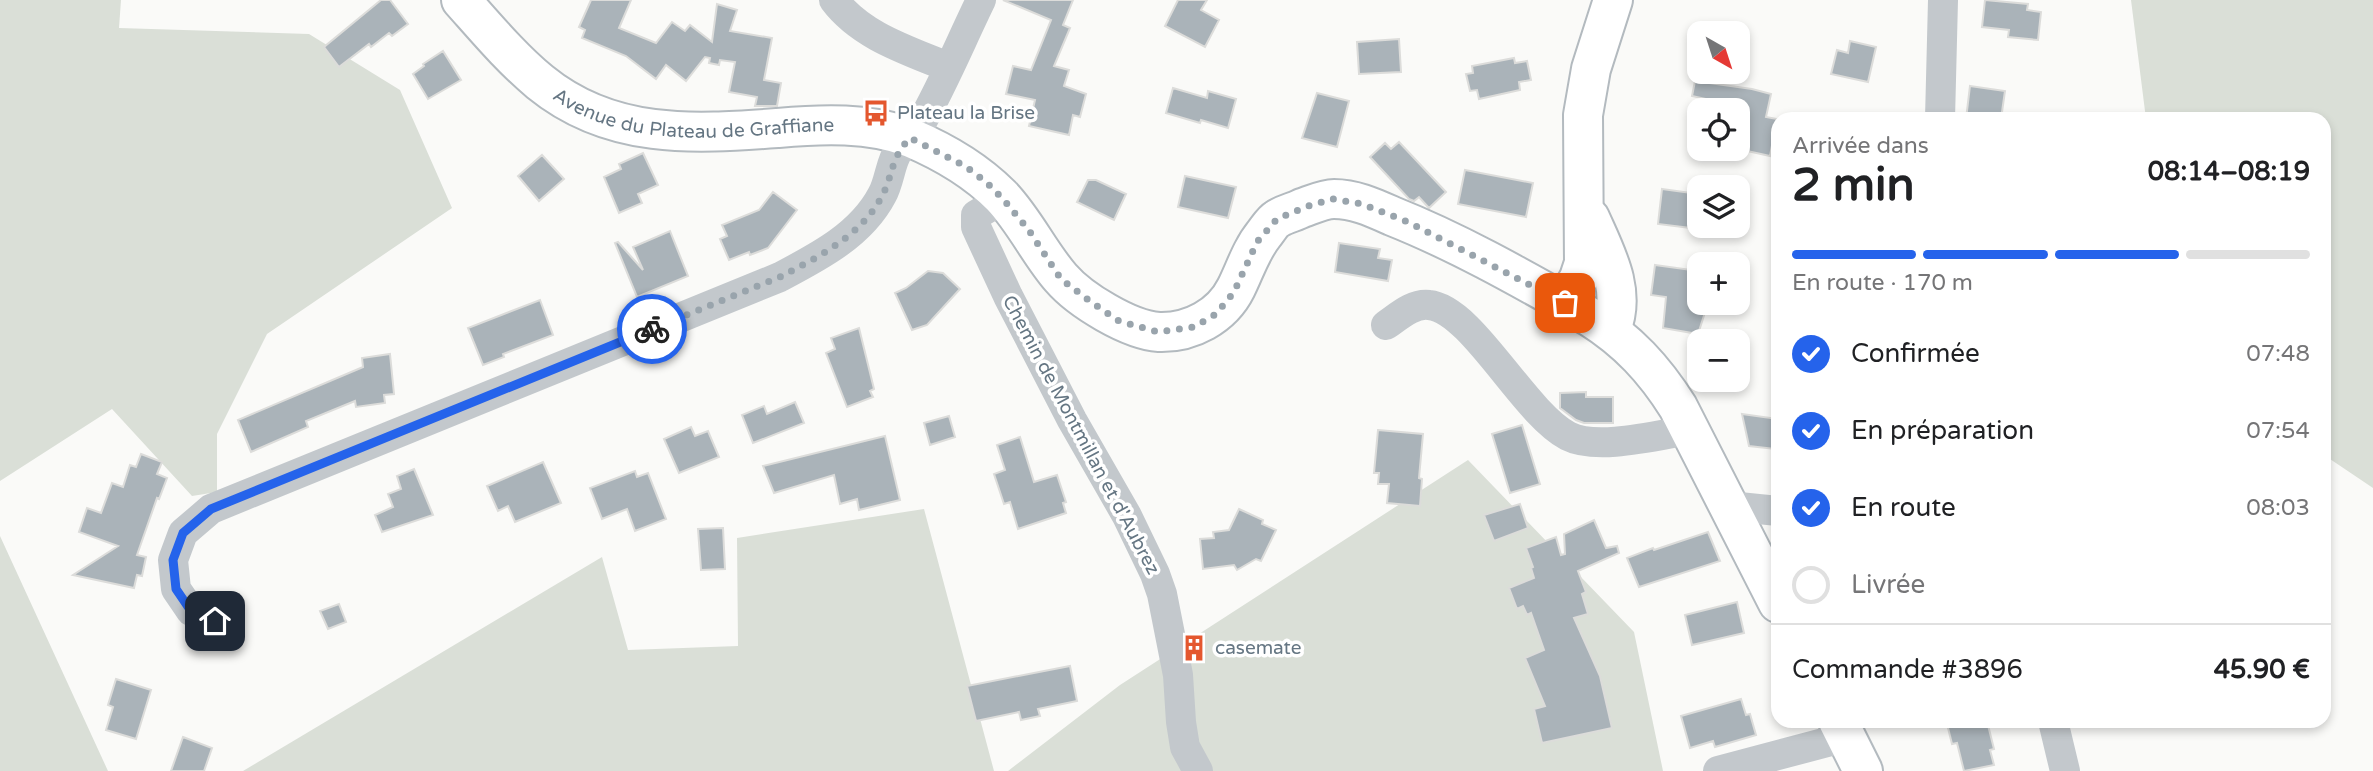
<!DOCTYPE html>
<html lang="fr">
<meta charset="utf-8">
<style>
body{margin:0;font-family:"Varela Round",sans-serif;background:#f2f2f2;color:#202124;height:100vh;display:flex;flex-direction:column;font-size:26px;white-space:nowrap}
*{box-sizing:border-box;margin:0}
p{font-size:23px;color:#757577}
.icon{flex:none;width:38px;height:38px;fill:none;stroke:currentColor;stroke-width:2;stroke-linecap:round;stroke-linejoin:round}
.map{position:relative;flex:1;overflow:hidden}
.details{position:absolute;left:1771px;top:112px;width:560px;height:616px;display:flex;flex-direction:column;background:#fff;border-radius:21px;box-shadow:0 4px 10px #0003}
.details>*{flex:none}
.needle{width:46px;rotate:141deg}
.controls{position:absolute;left:1687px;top:21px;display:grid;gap:14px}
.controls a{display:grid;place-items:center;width:63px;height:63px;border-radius:14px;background:#fff;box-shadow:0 4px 10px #0003;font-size:35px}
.pin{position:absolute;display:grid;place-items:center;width:60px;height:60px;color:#fff;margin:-30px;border-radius:14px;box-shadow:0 4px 10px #0006}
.courier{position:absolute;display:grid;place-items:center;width:70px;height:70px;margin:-35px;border:5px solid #2563eb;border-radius:50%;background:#fff;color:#222;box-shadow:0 2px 9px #0007}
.headline em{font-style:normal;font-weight:700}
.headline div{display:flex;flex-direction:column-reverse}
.headline{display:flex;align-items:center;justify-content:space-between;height:119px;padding:0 21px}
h1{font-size:46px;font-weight:700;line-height:52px}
.bar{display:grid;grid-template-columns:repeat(4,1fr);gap:10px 7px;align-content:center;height:84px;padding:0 21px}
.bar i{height:9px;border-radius:5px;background:#e0e0e0}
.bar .current{background:#2563eb}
.bar p{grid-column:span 4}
.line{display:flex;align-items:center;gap:18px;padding:0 21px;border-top:2px solid #e0e0e0}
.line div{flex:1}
ol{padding:0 21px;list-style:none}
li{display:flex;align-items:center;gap:21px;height:77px}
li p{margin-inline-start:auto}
li .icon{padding:7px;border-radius:50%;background:#2563eb;color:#fff;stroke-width:4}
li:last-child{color:#757577}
li i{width:38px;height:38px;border:4px solid #e0e0e0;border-radius:50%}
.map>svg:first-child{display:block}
.green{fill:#dadfd7}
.building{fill:#aab3b9;stroke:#dcdcda;stroke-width:2}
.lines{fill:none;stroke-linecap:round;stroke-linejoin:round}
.secondary-casing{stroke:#b3babf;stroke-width:42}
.street{stroke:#c3c8cc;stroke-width:30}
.secondary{stroke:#fff;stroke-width:38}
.done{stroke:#99a4ac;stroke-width:7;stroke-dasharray:0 12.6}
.route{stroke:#2563eb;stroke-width:9}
.labels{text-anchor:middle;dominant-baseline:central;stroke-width:7;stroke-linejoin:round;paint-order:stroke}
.street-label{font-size:19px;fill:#657683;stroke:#fff}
.poi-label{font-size:19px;fill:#657683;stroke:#fff;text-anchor:start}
</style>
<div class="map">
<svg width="2373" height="771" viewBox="0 0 2373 771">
<rect width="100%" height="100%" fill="#fafaf8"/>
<path class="green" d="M 0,0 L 121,0 L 119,28 L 309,34 L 400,90 L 452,208 L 267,334 L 217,434 L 217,492 L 192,496 L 112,409 L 0,481 Z
M 2131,0 L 2373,0 L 2373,488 L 2324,455 L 2324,119 L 2146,119 Z
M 1468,460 L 1634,632 L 1663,771 L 1008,771 L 1120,685 Z
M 924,509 L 994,771 L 243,771 L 602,557 L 628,650 L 738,646 L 737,538 Z
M 0,536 L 108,771 L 0,771 Z"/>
<path class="building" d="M 381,0 L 390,0 L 408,24 L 392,36 L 389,33 L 371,47 L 369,44 L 339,67 L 324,47 Z
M 591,0 L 631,0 L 619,28 L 656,43 L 672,22 L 685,31 L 690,25 L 712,42 L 717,4 L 737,10 L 730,31 L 772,38 L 764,80 L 781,83 L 777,106 L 755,106 L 757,97 L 729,92 L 735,62 L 720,60 L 719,65 L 709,63 L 710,58 L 705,57 L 686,81 L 666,65 L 656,79 L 626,56 L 582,38 L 585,30 L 579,27 Z
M 1003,0 L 1073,0 L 1063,25 L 1070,28 L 1054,66 L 1069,70 L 1064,86 L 1086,94 L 1080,117 L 1073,115 L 1069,135 L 1029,126 L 1035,100 L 1006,94 L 1013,66 L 1031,70 L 1051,20 Z
M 1178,0 L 1207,0 L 1201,10 L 1219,20 L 1205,47 L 1165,26 Z
M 1985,0 L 2028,4 L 2027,10 L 2041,12 L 2038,40 L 2008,37 L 2009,30 L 1982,27 Z
M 1399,39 L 1401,72 L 1359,74 L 1357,42 Z
M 1850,41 L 1876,47 L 1868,82 L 1831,74 L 1837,50 L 1848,53 Z
M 443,51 L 461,80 L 428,99 L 413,74 L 424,66 L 423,64 Z
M 1514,58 L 1515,63 L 1527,61 L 1531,80 L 1519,82 L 1520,90 L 1479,99 L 1477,90 L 1470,91 L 1466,74 L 1473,73 L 1472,66 Z
M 1695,81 L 1752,89 L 1771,94 L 1766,117 L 1777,119 L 1770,156 L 1738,149 L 1738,106 L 1692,96 Z
M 1970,86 L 2005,91 L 2001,119 L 1966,119 Z
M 1173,88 L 1207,98 L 1208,91 L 1236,99 L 1228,128 L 1201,120 L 1200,123 L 1166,113 Z
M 1317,93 L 1349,101 L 1337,147 L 1302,138 Z
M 1399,142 L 1446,192 L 1429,208 L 1419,197 L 1414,201 L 1409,199 L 1370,157 L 1385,143 L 1391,149 Z
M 643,153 L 658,185 L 638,194 L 642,203 L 619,213 L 604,177 L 621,169 L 619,164 Z
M 542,155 L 564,179 L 539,201 L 518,176 Z
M 1465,170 L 1533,183 L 1526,217 L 1458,204 Z
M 1185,176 L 1236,187 L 1228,218 L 1178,207 Z
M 1088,180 L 1096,180 L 1126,194 L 1114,220 L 1077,202 Z
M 1662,189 L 1699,194 L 1699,229 L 1658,224 Z
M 773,192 L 797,210 L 768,248 L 750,255 L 749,252 L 729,260 L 720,239 L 727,236 L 722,225 L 759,210 Z
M 670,231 L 688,276 L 637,297 L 615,243 L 618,242 L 643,270 L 633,247 Z
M 1339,243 L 1380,249 L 1378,258 L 1392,260 L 1388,281 L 1335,272 Z
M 1655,265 L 1699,271 L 1699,303 L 1708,303 L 1698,334 L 1663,328 L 1666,297 L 1651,295 Z
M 928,271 L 943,273 L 960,289 L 927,325 L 912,330 L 895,293 L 906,288 Z
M 540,300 L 553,335 L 503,354 L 504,357 L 483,365 L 468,328 Z
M 859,328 L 874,389 L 870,391 L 873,397 L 847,407 L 826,353 L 835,349 L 831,338 Z
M 390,354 L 394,394 L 384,395 L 385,403 L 356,407 L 355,401 L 306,421 L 308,427 L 251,452 L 238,420 L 363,367 L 362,358 Z
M 1586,392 L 1586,397 L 1613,397 L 1613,423 L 1584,423 L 1576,420 L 1560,408 L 1560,393 Z
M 795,402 L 804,423 L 753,443 L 742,415 L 764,406 L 767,414 Z
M 1742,414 L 1778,419 L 1775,449 L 1749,446 Z
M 949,416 L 955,437 L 930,445 L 924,423 Z
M 1522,425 L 1540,484 L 1510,493 L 1492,434 Z
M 691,427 L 695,436 L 708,431 L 719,457 L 679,473 L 664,439 Z
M 1378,430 L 1423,434 L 1419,478 L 1422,479 L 1420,506 L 1387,503 L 1389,484 L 1378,484 L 1379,473 L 1374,473 Z
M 885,436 L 900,500 L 859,510 L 857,499 L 840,504 L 834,475 L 774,493 L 763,466 Z
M 1020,437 L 1034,482 L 1057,475 L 1066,502 L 1063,503 L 1066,513 L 1018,529 L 1010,502 L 1004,504 L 994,474 L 1005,470 L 997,445 Z
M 141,454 L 162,462 L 157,474 L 167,478 L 159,499 L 157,498 L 137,555 L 146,557 L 142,576 L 137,575 L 134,588 L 73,575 L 118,546 L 79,532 L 87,508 L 101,513 L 112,483 L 123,487 L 130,465 L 136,467 Z
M 543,462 L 561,503 L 515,522 L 508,506 L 498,511 L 487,486 Z
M 414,469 L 433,515 L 382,532 L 375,515 L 393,507 L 388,494 L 401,489 L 397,476 Z
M 635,471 L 637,477 L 648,473 L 666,519 L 635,531 L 627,509 L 602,519 L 590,488 Z
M 1520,504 L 1528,528 L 1494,541 L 1484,515 Z
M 1239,509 L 1263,520 L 1262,524 L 1276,530 L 1261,561 L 1256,559 L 1237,570 L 1234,565 L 1203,569 L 1200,539 L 1214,538 L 1213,532 L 1229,530 Z
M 1594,520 L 1606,548 L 1617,546 L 1619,553 L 1578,571 L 1586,592 L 1582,594 L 1588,614 L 1574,618 L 1600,676 L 1612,728 L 1542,743 L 1534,709 L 1545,706 L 1525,658 L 1544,650 L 1531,613 L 1527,615 L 1523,606 L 1517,609 L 1509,588 L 1534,578 L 1531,568 L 1533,567 L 1526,548 L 1556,537 L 1561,555 L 1565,554 L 1564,534 Z
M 723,528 L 725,569 L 701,570 L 698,529 Z
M 1708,532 L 1720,561 L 1639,587 L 1627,558 L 1653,548 L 1654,550 Z
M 1737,602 L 1744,633 L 1692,645 L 1685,615 Z
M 339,604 L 346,622 L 328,629 L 320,611 Z
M 1070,666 L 1077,701 L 1038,709 L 1040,716 L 1021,720 L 1019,712 L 976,721 L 967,686 Z
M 116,679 L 151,690 L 136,739 L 106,730 L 113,707 L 108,705 Z
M 1741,699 L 1746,715 L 1750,714 L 1756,735 L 1715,747 L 1713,741 L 1690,748 L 1681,716 Z
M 1958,721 L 1987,721 L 1994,749 L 1990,750 L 1994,765 L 1964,771 L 1957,743 L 1952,744 L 1947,724 Z
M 183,737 L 212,748 L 204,771 L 171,771 Z"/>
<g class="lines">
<g class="secondary-casing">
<g id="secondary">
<path id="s1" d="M 461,0 C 486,28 511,58 540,82 C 611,140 693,134 778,128 C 821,124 870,122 911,138 C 944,152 976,171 1001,196 C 1025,221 1039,253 1061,278 C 1080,300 1129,330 1159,332 C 1191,333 1222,316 1236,288 C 1245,270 1251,250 1264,234 C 1268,229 1272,222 1277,219 C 1284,214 1295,212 1302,208 C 1311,205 1324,199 1334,199 C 1355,199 1374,208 1392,216 C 1460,243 1526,281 1590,317 C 1628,341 1654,369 1678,407 L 1778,603"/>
<path d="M 1590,218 C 1606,254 1627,291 1611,330"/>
<path d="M 1565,303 L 1579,278 L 1584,263 L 1583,115 L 1591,69 L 1613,0"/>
<path d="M 1838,721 L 1863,771"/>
</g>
</g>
<path class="street" d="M 834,0 C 861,36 907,50 948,67
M 1940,119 L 1943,0
M 1003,199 L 976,215 L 976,227 L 1008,296 L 1072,420 L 1127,516 L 1155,574 L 1162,594 L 1178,675 L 1181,722 L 1185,747 L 1198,771
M 1386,325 C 1399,316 1413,303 1429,305 C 1472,309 1523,412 1568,436 C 1597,451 1658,435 1690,430
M 1729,506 L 1778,511
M 214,621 L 191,611 L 176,589 L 173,560 L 183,533 L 211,509 L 780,277 C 818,257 861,235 882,195 C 890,181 890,162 899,150 C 905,141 915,135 920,125 C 943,85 961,41 981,0
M 2053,721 L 2065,771
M 1718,771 L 1846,737"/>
<use href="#secondary" class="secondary"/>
</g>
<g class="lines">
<path class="done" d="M 652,329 L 780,277 C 818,257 861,236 882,196 C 894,173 890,159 910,138 L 965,166 L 986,182 L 1003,199 L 1028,229 L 1061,279 L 1091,302 L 1119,321 L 1158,332 L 1194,327 L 1216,314 L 1234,292 L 1257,242 L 1277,219 L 1308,206 L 1333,199 L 1362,204 L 1408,222 L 1565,303"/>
<path class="route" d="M 215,621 L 191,611 L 176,589 L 173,560 L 183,533 L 211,509 L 652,329"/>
</g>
<defs>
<g id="bus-bare" transform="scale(2.1)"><path d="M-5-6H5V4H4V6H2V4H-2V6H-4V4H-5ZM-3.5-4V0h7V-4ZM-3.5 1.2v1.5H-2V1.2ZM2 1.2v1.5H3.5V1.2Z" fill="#e4572e" stroke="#fff" stroke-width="2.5" paint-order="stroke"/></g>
<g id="building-bare" transform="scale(2.1)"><path d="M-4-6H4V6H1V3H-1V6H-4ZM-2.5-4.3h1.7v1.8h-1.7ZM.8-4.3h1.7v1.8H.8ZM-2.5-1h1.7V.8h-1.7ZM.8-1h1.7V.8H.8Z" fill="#e4572e" stroke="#fff" stroke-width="2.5" paint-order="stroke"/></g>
</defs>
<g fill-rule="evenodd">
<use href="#bus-bare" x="876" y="113"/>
<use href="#building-bare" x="1194" y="648"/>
</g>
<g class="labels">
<g class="street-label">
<text stroke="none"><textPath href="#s1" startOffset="276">Avenue du Plateau de Graffiane</textPath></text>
<text transform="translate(1081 435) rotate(62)">Chemin de Montmillan et d'Aubrez</text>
</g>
<g class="poi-label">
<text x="897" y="113">Plateau la Brise</text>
<text x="1215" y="648">casemate</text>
</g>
</g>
</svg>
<div class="controls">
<a><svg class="needle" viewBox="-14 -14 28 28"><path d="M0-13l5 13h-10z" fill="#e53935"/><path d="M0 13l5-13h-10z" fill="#757577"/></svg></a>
<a><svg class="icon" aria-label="locate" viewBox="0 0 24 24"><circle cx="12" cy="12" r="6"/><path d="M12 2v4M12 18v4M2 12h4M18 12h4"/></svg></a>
<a><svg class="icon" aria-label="layers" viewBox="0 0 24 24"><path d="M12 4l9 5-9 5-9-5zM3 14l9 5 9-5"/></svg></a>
<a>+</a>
<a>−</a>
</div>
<div class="pin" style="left:1565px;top:303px;background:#ea580c"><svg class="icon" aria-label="bag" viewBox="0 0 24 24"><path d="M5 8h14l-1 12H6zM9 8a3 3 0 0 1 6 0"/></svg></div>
<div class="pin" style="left:215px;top:621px;background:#1f2937"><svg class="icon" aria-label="home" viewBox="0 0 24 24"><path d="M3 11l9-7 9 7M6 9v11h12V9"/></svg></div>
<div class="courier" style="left:652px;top:329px"><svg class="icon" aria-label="bike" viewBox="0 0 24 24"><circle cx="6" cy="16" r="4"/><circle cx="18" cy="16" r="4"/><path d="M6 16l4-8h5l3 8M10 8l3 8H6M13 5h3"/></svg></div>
<section class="details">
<div class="headline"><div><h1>2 min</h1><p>Arrivée dans</p></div><em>08:14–08:19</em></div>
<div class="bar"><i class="current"></i><i class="current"></i><i class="current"></i><i></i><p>En route · 170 m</p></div>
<ol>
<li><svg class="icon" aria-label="check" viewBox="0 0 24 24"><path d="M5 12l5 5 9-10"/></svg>Confirmée<p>07:48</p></li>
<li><svg class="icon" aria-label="check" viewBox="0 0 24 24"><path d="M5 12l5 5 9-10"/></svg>En préparation<p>07:54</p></li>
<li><svg class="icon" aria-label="check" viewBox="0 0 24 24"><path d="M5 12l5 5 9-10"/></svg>En route<p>08:03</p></li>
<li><i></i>Livrée</li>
</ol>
<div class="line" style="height:91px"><div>Commande #3896</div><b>45.90 €</b></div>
</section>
</div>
